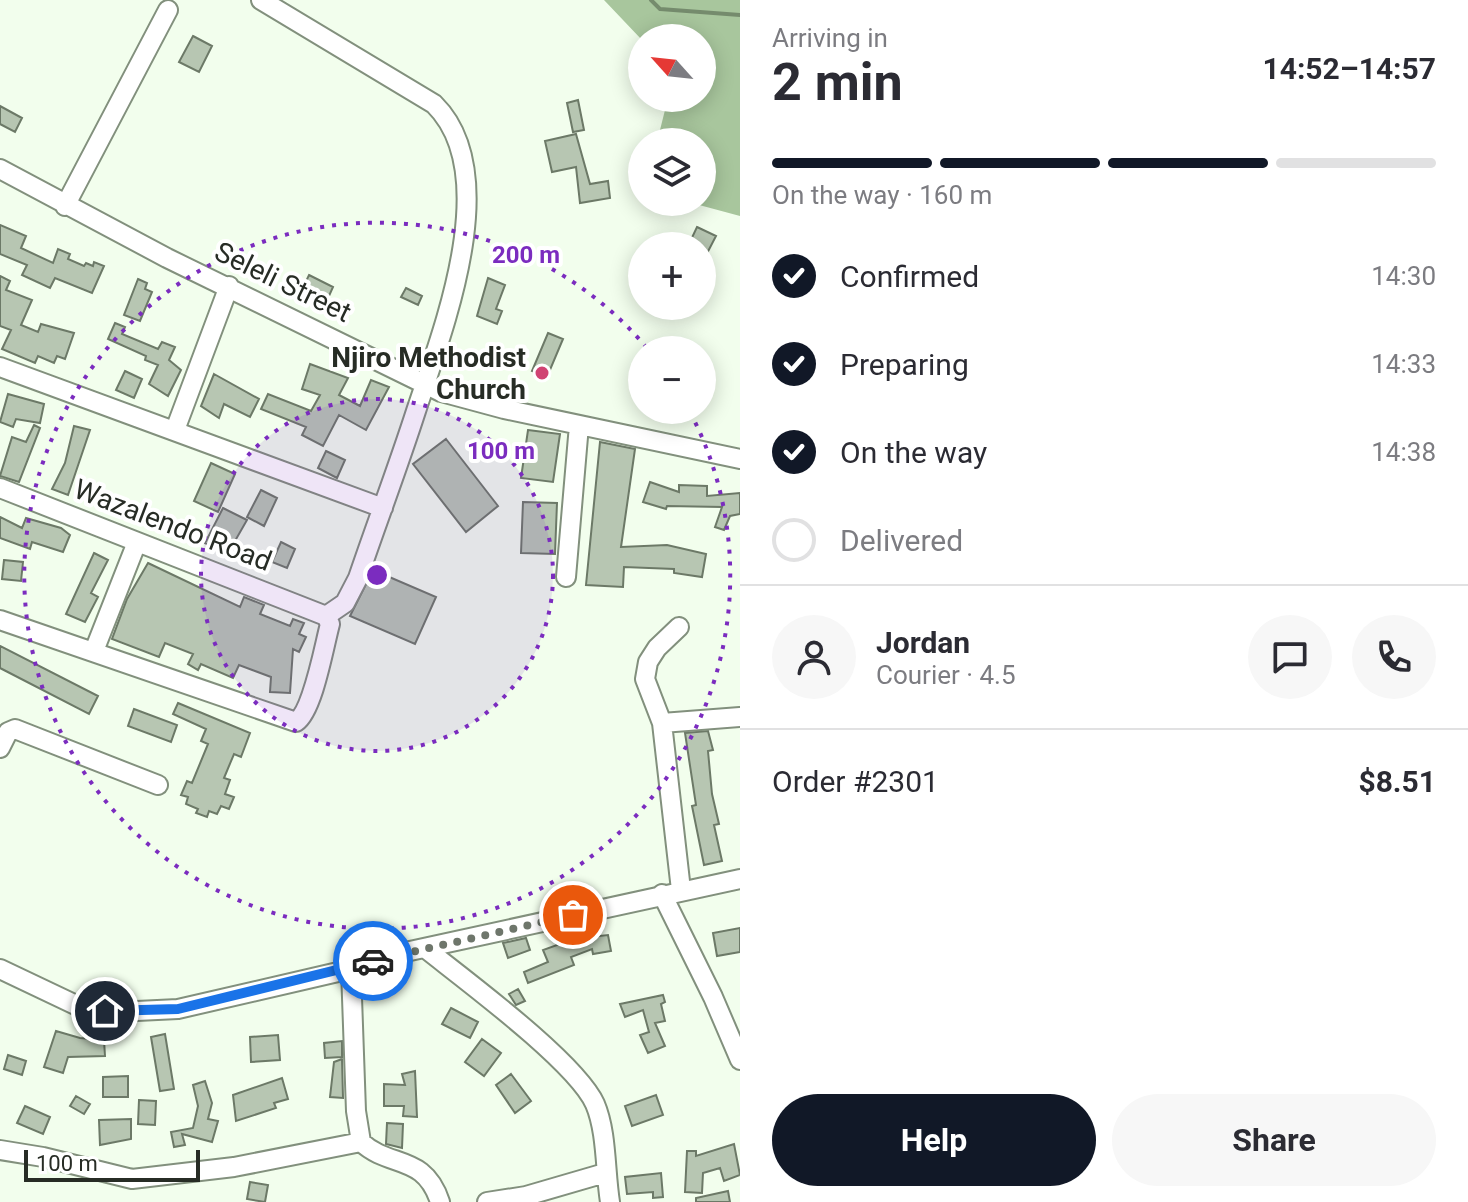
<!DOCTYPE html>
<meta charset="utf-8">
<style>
body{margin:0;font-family:Roboto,sans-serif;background:#f7f7f7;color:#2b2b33;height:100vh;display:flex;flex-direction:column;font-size:30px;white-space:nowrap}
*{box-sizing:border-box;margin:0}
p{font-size:26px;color:#7c7c81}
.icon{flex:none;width:44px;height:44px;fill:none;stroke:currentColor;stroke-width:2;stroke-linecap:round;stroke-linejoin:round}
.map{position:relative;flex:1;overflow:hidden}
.panel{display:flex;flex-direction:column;background:#fff;width:728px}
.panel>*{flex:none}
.needle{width:52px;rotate:297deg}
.controls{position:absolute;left:628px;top:24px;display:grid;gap:16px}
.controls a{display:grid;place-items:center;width:88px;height:88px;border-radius:50%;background:#fff;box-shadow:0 4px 20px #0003;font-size:40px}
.scale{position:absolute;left:24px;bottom:20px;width:176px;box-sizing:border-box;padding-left:8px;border:4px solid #272c25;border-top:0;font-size:22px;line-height:28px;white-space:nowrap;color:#272c25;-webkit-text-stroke:6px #fff;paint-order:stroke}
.pin{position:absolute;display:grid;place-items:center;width:68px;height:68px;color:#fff;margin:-34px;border:4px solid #fff;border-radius:50%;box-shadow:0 2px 8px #0007}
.courier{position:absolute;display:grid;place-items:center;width:80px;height:80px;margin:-40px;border:6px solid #1a73e8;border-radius:50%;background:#fff;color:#222;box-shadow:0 2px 10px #0007}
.summary em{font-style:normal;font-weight:700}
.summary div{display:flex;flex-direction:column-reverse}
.summary{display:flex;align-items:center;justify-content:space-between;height:136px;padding:0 32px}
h1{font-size:52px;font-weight:700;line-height:60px}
.bar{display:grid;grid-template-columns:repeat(4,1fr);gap:12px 8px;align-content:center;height:96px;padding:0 32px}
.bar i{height:10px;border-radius:6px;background:#e1e1e2}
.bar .on{background:#111827}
.bar p{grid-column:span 4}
.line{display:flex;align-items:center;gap:20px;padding:0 32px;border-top:2px solid #e1e1e2}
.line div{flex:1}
.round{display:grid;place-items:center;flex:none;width:84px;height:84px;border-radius:42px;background:#f7f7f7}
ol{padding:0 32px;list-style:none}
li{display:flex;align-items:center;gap:24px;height:88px}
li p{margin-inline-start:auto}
li .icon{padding:8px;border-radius:50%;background:#111827;color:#fff;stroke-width:4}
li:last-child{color:#7c7c81}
li i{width:44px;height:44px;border:4px solid #e1e1e2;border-radius:50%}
.primary-button{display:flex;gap:16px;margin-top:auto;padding:16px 32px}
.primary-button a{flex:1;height:92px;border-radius:48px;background:#111827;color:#fff;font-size:32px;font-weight:700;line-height:92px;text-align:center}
.primary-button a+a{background:#f7f7f7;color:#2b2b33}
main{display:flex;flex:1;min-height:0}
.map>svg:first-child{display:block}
.forest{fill:#a8c69d}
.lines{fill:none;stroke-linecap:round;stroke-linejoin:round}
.stream{stroke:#758b6d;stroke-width:4}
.building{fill:#b7c6b2;stroke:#6c7967;stroke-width:2}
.minor-casing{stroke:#82907d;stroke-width:22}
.minor{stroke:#fff;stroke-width:18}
.done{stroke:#6e766b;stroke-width:8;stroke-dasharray:0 14.4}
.route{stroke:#1a73e8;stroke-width:10}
.ring{fill:none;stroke:#7b2cbf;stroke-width:4;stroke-dasharray:4 8}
.poi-dot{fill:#d04373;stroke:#fff;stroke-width:3}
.labels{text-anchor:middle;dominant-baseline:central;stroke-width:8;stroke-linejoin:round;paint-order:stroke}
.street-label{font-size:28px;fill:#272c25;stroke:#fff}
.poi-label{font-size:28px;font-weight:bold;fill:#272c25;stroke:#fff;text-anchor:end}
.centre{fill:#7b2cbf;stroke:#fff;stroke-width:4}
.ring-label{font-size:24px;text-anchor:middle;font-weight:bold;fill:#7b2cbf;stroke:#fff;stroke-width:8;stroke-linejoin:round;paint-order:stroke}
</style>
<main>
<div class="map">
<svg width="740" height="1202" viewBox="0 0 740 1202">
<rect width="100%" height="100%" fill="#f2feed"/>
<path class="forest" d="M 604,0 L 740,0 L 740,216 L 688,202 L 702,202 L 702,142 L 657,142 L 668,98 L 702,98 L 702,38 L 642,40 Z"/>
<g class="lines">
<path class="stream" d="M 651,0 L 660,9 L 740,15"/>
</g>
<path class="building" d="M 193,36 L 212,46 L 199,72 L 179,62 Z
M 578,100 L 584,130 L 573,132 L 567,103 Z
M 0,106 L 22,118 L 15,132 L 0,124 Z
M 576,134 L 590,184 L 608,181 L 610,198 L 580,203 L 576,167 L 552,172 L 545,141 Z
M 0,225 L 26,236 L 21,248 L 53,263 L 58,249 L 70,254 L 68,259 L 84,266 L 86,263 L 93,266 L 94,262 L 104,266 L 92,293 L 55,278 L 50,288 L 22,275 L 27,265 L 0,254 Z
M 697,227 L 716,236 L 702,263 L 702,246 L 688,246 Z
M 309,275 L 333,287 L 325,305 L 300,294 Z
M 0,276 L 10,281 L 6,290 L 32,300 L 21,325 L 38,332 L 41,324 L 74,333 L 65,359 L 57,356 L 54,363 L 38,356 L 35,363 L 2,349 L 11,330 L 0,326 Z
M 488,278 L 505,285 L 496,309 L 502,311 L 497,324 L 477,316 Z
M 138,279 L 147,283 L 145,289 L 152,292 L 140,321 L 124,315 Z
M 406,288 L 422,296 L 418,305 L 401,297 Z
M 115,323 L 125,327 L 122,334 L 158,349 L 162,342 L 175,347 L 169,360 L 181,370 L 168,396 L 149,384 L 158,365 L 145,360 L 146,356 L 108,339 Z
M 548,333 L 563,339 L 547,377 L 532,371 Z
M 310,364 L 348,378 L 339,395 L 360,406 L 371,380 L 389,387 L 366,430 L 339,415 L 323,446 L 302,435 L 306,427 L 261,409 L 268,394 L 311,411 L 320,395 L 302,389 Z
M 125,371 L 142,379 L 134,398 L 116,390 Z
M 214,374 L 259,399 L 250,417 L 224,404 L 219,418 L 201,406 Z
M 8,394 L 44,404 L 40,423 L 16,419 L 13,427 L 0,422 Z
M 34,425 L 40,428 L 19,482 L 0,476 L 12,437 L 26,442 Z
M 74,426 L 90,430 L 68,495 L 52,489 L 65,463 Z
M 528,430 L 560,434 L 553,482 L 521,478 Z
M 446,439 L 498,506 L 466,532 L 413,464 Z
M 600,442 L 635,449 L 621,547 L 667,545 L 706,554 L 702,577 L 674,573 L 674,569 L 624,567 L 623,587 L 586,585 Z
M 326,451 L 345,460 L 337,478 L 318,468 Z
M 211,463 L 235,474 L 218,512 L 194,501 Z
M 650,482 L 679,492 L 679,485 L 707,486 L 707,496 L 740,493 L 740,514 L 730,516 L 724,530 L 715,527 L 722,507 L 667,506 L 666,509 L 643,502 Z
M 261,490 L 277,498 L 264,526 L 247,517 Z
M 523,502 L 557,503 L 555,554 L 521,553 Z
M 223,508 L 247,520 L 227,555 L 205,543 Z
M 0,517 L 22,528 L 26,518 L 61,528 L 70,535 L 63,552 L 32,542 L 30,549 L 0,538 Z
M 281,542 L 295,549 L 287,568 L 272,562 Z
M 94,553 L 108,560 L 91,593 L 98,597 L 85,622 L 66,614 Z
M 4,560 L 23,562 L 21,581 L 2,579 Z
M 148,563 L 240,607 L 244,597 L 264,605 L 260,614 L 290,626 L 293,619 L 304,623 L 299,634 L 306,637 L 299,652 L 293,649 L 290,693 L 270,692 L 271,677 L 239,665 L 233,678 L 201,664 L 198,670 L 188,664 L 193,654 L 165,643 L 159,657 L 112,639 L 127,599 Z
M 373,570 L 436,597 L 415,644 L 350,616 Z
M 0,646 L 98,696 L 89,714 L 0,668 Z
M 178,703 L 250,733 L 241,757 L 234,754 L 224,778 L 230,780 L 225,794 L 234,797 L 229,809 L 221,806 L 217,814 L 209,811 L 207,817 L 196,813 L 198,809 L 186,804 L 188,797 L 181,795 L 187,781 L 192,783 L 208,744 L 201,741 L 206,729 L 173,714 Z
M 134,709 L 177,725 L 171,742 L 128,726 Z
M 708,731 L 713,750 L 708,751 L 712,794 L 719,824 L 714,825 L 722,861 L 704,865 L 692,806 L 696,805 L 685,733 Z
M 740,928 L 740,952 L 717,956 L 713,933 Z
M 567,929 L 572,939 L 608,935 L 611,951 L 593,954 L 592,949 L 571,957 L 574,965 L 528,983 L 524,972 L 548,962 L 543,950 L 560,944 L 553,932 Z
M 526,938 L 530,950 L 508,958 L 503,943 Z
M 518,989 L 525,1001 L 516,1005 L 509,994 Z
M 663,995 L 665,1002 L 661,1004 L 665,1021 L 655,1023 L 665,1046 L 648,1053 L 640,1035 L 649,1032 L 643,1010 L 625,1017 L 620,1004 Z
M 451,1008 L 478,1022 L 470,1038 L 442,1024 Z
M 56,1031 L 80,1038 L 104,1040 L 105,1056 L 68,1057 L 63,1073 L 44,1067 Z
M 165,1034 L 174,1089 L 160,1091 L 151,1037 Z
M 278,1035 L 280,1060 L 251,1062 L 250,1037 Z
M 482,1039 L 501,1053 L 484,1076 L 465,1062 Z
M 342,1041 L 342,1057 L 325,1058 L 324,1043 Z
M 8,1055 L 26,1061 L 22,1075 L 4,1069 Z
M 342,1059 L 343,1098 L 330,1097 L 334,1062 Z
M 415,1071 L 417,1117 L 403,1116 L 404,1106 L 384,1106 L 384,1084 L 405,1085 L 402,1074 Z
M 511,1074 L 531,1101 L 515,1113 L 496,1085 Z
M 128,1076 L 128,1097 L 103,1097 L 103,1077 Z
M 282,1078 L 288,1099 L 274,1103 L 276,1108 L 236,1121 L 233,1095 Z
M 205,1081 L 212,1103 L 208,1119 L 218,1121 L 212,1142 L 182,1134 L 185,1145 L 174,1147 L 171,1132 L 193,1128 L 198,1106 L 193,1085 Z
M 656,1095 L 663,1115 L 632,1126 L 625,1106 Z
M 76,1096 L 90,1104 L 84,1114 L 70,1106 Z
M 139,1100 L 156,1101 L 155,1125 L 138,1124 Z
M 25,1106 L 50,1117 L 43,1134 L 17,1123 Z
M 131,1119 L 131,1139 L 100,1145 L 99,1120 Z
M 387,1123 L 403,1124 L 402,1148 L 386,1144 Z
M 734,1144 L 740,1175 L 724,1181 L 720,1168 L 703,1173 L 702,1193 L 685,1192 L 687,1151 L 696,1151 L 696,1156 Z
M 661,1173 L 663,1197 L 653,1198 L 653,1192 L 627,1194 L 625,1177 Z
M 250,1182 L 268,1185 L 265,1202 L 247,1199 Z
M 728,1191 L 730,1202 L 696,1202 L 696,1198 Z"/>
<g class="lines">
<g class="minor-casing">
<path id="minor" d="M 261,0 L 434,104 C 505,174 442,332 416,411 C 398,467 377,522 358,578 L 345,603 L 326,616
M 0,169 L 167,258 L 441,392 L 504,409 L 740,459
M 65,206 L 168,10
M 0,367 L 383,508
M 175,430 L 229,286
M 0,488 L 326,616
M 566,577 L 579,425
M 0,620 L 296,722 C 313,711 324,646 330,624 L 326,616
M 679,627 L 657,648 L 648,662 L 645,679 L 662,723 L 681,890
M 94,651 L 137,542
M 662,723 L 740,717
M 0,748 L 8,732 L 15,729 L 158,785
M 662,894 L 713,997 L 740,1060
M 426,949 C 465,980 576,1062 595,1104 C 607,1132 605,1171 610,1202
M 0,969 L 80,1007 L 137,1011 L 178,1009 L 351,969 L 387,956 L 740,879
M 351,969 L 356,1111 L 361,1142 C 390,1169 424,1153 440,1202
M 0,1150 L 43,1157 L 132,1179 L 234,1167 L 361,1142
M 487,1202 L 526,1196 L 605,1173"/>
</g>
<use href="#minor" class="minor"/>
</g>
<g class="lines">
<path class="done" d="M 373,961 L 573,915"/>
<path class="route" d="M 105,1011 L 178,1009 L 373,961"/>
</g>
<circle cx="377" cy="575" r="176" fill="#7b2cbf" fill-opacity=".12"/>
<g class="ring">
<circle cx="377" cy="575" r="176"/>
<path d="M690 412A353 353 0 1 1 647 348"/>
</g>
<circle class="poi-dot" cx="542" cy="373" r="8"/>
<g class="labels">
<g class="street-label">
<text transform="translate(283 282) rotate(26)">Seleli Street</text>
<text transform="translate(173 525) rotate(21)">Wazalendo Road</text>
</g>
<g class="poi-label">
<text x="526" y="357">Njiro Methodist<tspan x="526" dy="32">Church</tspan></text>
</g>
</g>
<circle cx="377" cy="575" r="12" class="centre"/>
<g class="ring-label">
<text x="526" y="263">200 m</text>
<text x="501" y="459">100 m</text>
</g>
</svg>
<div class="controls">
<a><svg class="needle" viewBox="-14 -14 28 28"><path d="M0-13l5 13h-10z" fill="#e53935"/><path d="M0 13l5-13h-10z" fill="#7c7c81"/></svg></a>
<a><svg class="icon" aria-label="layers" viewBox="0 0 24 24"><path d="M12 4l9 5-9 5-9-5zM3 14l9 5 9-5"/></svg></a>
<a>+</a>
<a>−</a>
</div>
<div class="scale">100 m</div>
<div class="pin" style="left:573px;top:915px;background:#ea580c"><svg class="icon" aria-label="bag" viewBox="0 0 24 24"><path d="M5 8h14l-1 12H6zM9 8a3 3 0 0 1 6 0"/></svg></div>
<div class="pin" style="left:105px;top:1011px;background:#1f2937"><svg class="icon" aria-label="home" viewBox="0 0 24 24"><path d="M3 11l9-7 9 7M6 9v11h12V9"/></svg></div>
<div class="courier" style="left:373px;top:961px"><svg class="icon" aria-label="car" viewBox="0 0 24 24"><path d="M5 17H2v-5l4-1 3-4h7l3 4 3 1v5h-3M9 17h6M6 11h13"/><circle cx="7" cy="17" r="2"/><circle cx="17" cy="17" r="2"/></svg></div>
</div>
<section class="panel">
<div class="summary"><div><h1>2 min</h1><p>Arriving in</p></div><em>14:52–14:57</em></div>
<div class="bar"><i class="on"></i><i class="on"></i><i class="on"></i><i></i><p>On the way · 160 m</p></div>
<ol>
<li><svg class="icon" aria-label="check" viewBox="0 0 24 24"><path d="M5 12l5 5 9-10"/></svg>Confirmed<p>14:30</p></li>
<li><svg class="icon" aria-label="check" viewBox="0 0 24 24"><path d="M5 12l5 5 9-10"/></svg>Preparing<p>14:33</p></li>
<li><svg class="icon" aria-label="check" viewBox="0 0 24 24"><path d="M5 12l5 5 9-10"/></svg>On the way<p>14:38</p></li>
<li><i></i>Delivered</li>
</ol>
<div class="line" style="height:144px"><a class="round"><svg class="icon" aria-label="person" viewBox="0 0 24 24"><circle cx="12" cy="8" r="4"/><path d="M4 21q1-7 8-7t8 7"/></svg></a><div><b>Jordan</b><p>Courier · 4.5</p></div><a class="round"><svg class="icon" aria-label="chat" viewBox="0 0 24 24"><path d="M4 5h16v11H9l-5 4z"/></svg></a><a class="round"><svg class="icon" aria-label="phone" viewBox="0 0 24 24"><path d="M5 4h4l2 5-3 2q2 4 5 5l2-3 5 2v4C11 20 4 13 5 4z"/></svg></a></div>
<div class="line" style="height:104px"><div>Order #2301</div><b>$8.51</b></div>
<div class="primary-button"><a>Help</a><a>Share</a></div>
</section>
</main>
